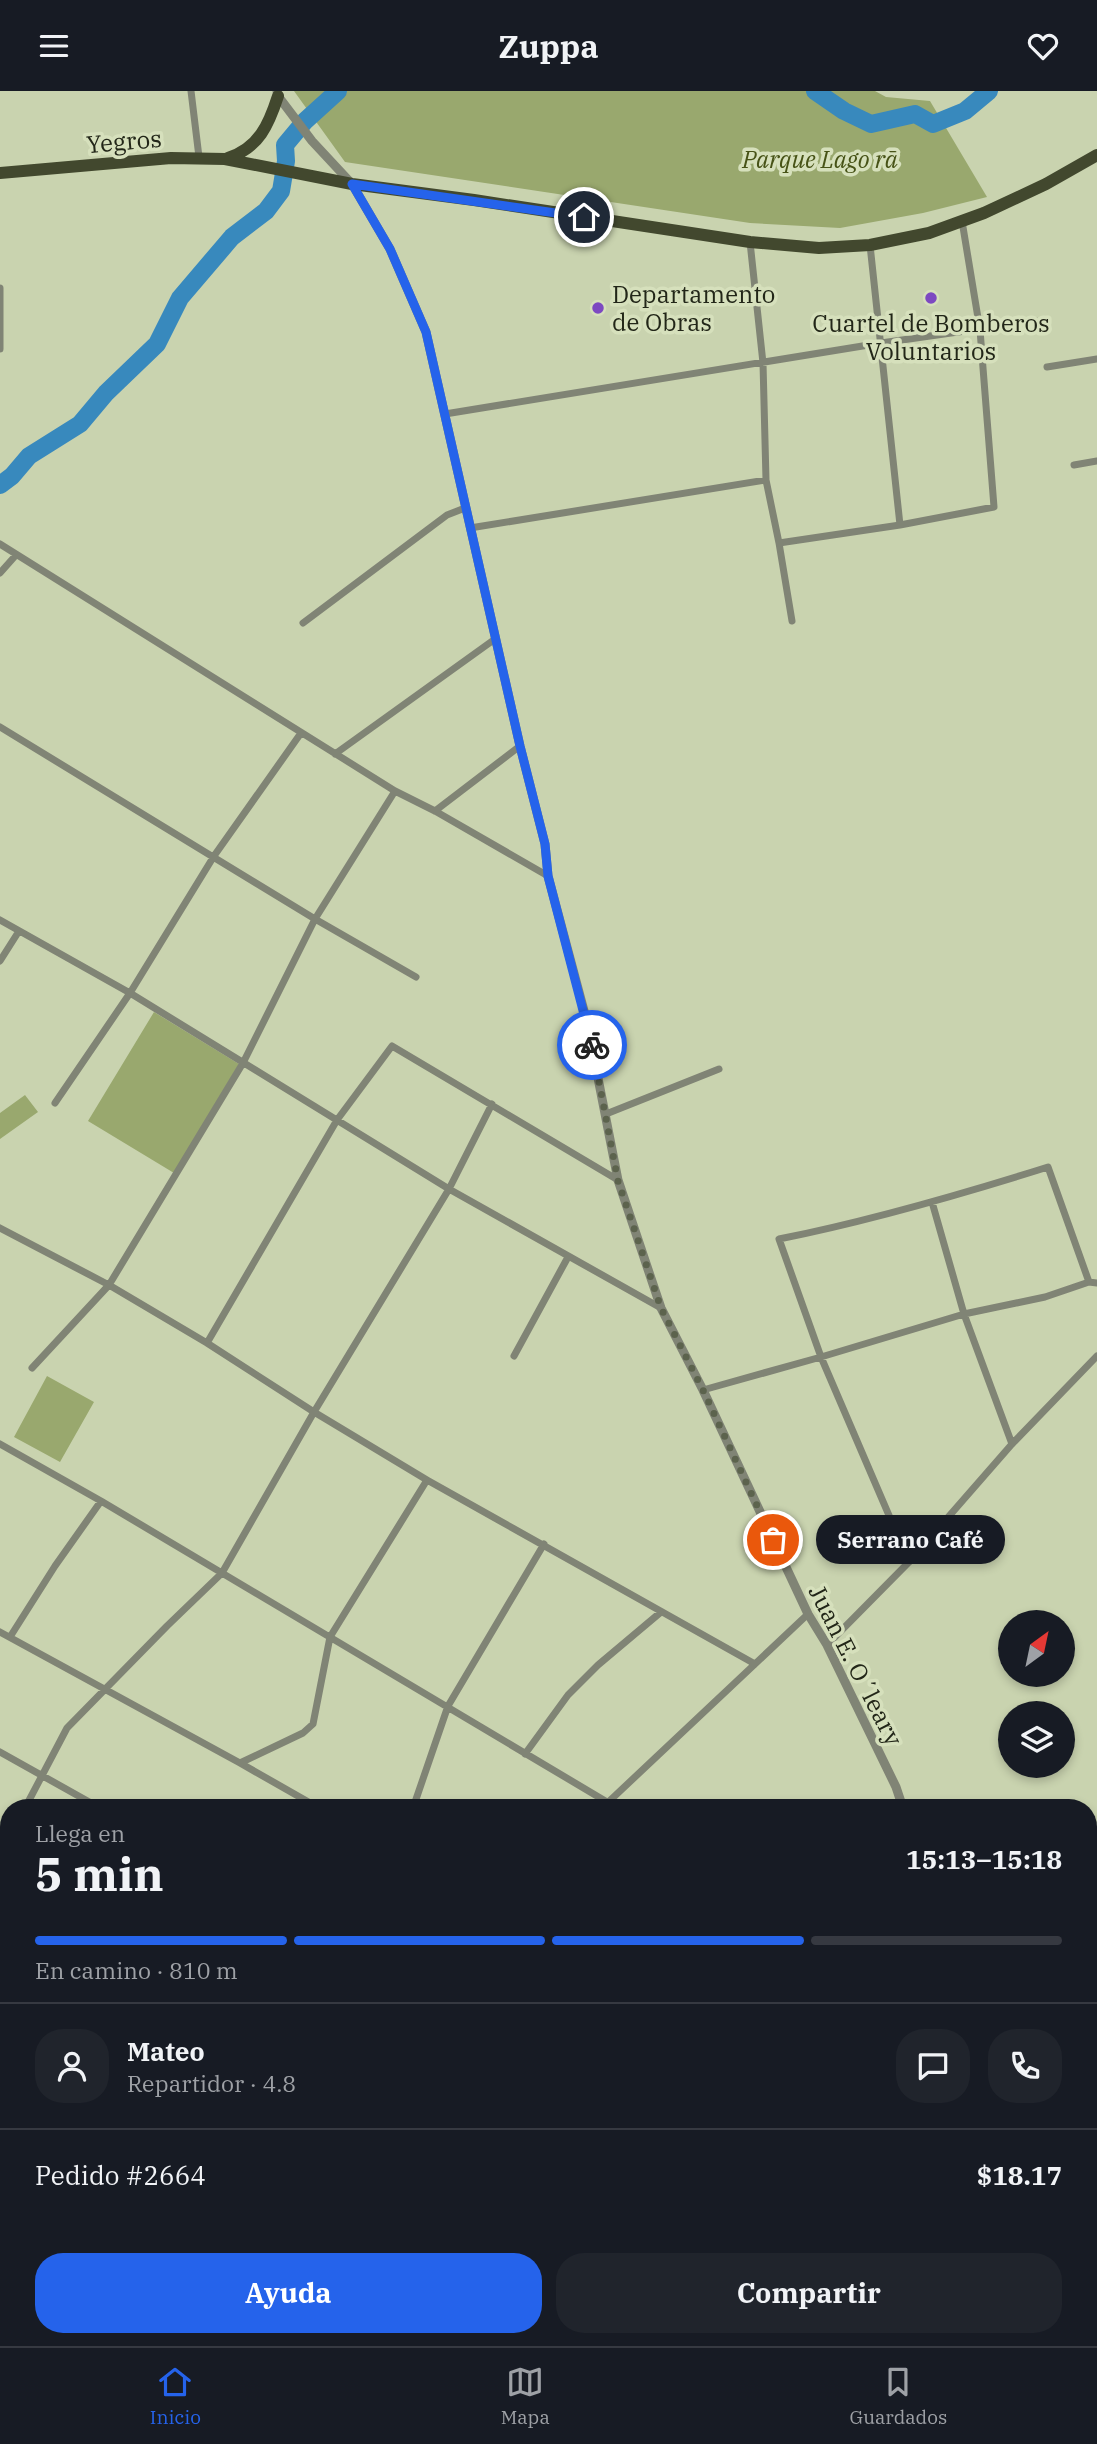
<!DOCTYPE html>
<html lang="es">
<meta charset="utf-8">
<style>
body{margin:0;font-family:"IBM Plex Serif",serif;background:#20242c;color:#f1f3f6;height:100vh;display:flex;flex-direction:column;font-size:26px;white-space:nowrap}
*{box-sizing:border-box;margin:0}
p{font-size:23px;color:#9ea1a6}
.icon{flex:none;width:38px;height:38px;fill:none;stroke:currentColor;stroke-width:2;stroke-linecap:round;stroke-linejoin:round}
.map{position:relative;flex:1;overflow:hidden}
.drawer{position:absolute;left:0px;top:1708px;width:1097px;height:548px;display:flex;flex-direction:column;background:#171b24;border-radius:28px 28px 0 0;box-shadow:0 4px 10px #0003}
.drawer>*{flex:none}
.needle{width:46px;rotate:33deg}
.controls{position:absolute;left:998px;top:1519px;display:grid;gap:14px}
.controls a{display:grid;place-items:center;width:77px;height:77px;border-radius:50%;background:#171b24;box-shadow:0 4px 10px #0003;font-size:35px}
.pin{position:absolute;display:grid;place-items:center;width:60px;height:60px;color:#fff;margin:-30px;border:4px solid #fff;border-radius:50%;box-shadow:0 2px 7px #0007}
.courier{position:absolute;display:grid;place-items:center;width:70px;height:70px;margin:-35px;border:5px solid #2563eb;border-radius:50%;background:#fff;color:#222;box-shadow:0 2px 9px #0007}
.bubble{position:absolute;height:49px;border-radius:24px;background:#171b24;box-shadow:0 4px 10px #0003;font-size:23px;font-weight:700;line-height:49px;text-align:center}
.summary em{font-style:normal;font-weight:700}
.summary div{display:flex;flex-direction:column-reverse}
.summary{display:flex;align-items:center;justify-content:space-between;height:119px;padding:0 35px}
h1{font-size:46px;font-weight:700;line-height:52px}
.bar{display:grid;grid-template-columns:repeat(4,1fr);gap:10px 7px;align-content:center;height:84px;padding:0 35px}
.bar i{height:9px;border-radius:5px;background:#363941}
.bar .active{background:#2563eb}
.bar p{grid-column:span 4}
.line{display:flex;align-items:center;gap:18px;padding:0 35px;border-top:2px solid #363941}
.line div{flex:1}
.round{display:grid;place-items:center;flex:none;width:74px;height:74px;border-radius:28px;background:#20242c}
.button{display:flex;gap:14px;margin-top:auto;padding:14px 35px}
.button a{flex:1;height:80px;border-radius:28px;background:#2563eb;color:#fff;font-size:28px;font-weight:700;line-height:80px;text-align:center}
.button a+a{background:#20242c;color:#f1f3f6}
header{display:flex;justify-content:space-between;align-items:center;height:91px;padding:0 35px;background:#171b24;font-size:32px;font-weight:700}
.tabs{display:flex;justify-content:space-around;align-items:center;height:98px;border-top:2px solid #363941;background:#171b24;font-size:19px;color:#9ea1a6}
.tabs a{display:grid;justify-items:center;gap:4px}
.tabs .active{color:#2563eb}
.map>svg:first-child{display:block}
.green{fill:#99a86e}
.lines{fill:none;stroke-linecap:round;stroke-linejoin:round}
.river{stroke:#3889bd;stroke-width:18}
.minor{stroke:#808475;stroke-width:7}
.tertiary{stroke:#808475;stroke-width:9}
.primary{stroke:#42482e;stroke-width:12}
.done{stroke:#5c634d;stroke-width:7;stroke-dasharray:0 12.6}
.route{stroke:#2563eb;stroke-width:9}
.poi-dot{fill:#7d49c1;stroke:#d6e0bc;stroke-width:2.5}
.labels{text-anchor:middle;dominant-baseline:central;stroke-width:7;stroke-linejoin:round;paint-order:stroke}
.street-label{font-size:24px;fill:#222618;stroke:#d6e0bc}
.park-label{font-size:24px;font-style:italic;fill:#475317;stroke:#d6e0bc}
.poi-label{font-size:24px;fill:#222618;stroke:#d6e0bc;text-anchor:start}
</style>
<header><svg class="icon" aria-label="menu" viewBox="0 0 24 24"><path d="M4 6h16M4 12h16M4 18h16"/></svg>Zuppa<svg class="icon" aria-label="heart" viewBox="0 0 24 24"><path d="M12 20l-8-8c-3-5 5-10 8-4 3-6 11-1 8 4z"/></svg></header>
<div class="map">
<svg width="1097" height="2255" viewBox="0 0 1097 2255">
<rect width="100%" height="100%" fill="#c9d3af"/>
<path class="green" d="M 294,0 L 875,0 L 886,6 L 930,10 L 987,106 L 923,122 L 840,137 L 750,132 L 345,71 Z
M 154,921 L 239,973 L 174,1082 L 88,1030 Z
M 25,1004 L 38,1021 L 0,1048 L 0,1022 Z
M 47,1285 L 94,1311 L 60,1371 L 14,1346 Z"/>
<g class="lines">
<path class="river" d="M 815,0 L 844,20 L 871,33 L 915,23 L 933,33 L 965,20 L 989,0
M 0,394 L 12,385 L 29,365 L 80,333 L 106,302 L 157,253 L 180,207 L 232,146 L 266,120 L 281,100 L 286,70 L 285,54 L 305,30 L 338,0"/>
<path class="minor" d="M 191,0 L 199,66
M 750,151 L 763,272 L 766,389 L 779,452 L 792,530
M 870,154 L 900,434
M 0,197 L 0,258
M 1047,276 L 1097,268
M 445,323 L 881,252 L 1036,230
M 1074,374 L 1097,370
M 470,437 L 766,389
M 779,452 L 900,434 L 994,416 L 980,239 L 962,130
M 0,453 L 395,700 L 435,720 L 548,785
M 0,482 L 16,464
M 303,532 L 447,424 L 465,417
M 0,636 L 315,828 L 416,886
M 335,663 L 495,548
M 435,720 L 520,655
M 0,829 L 130,902 L 449,1098 L 661,1217
M 0,870 L 19,840
M 55,1012 L 130,902 L 214,765 L 301,642
M 606,1023 L 719,978
M 932,1111 L 964,1223 L 1012,1353
M 0,1137 L 109,1194 L 207,1252 L 314,1321 L 427,1389 L 755,1573
M 207,1252 L 337,1029 L 392,955 L 618,1089
M 514,1265 L 568,1166
M 32,1277 L 109,1194 L 243,972 L 315,828 L 395,700
M 703,1299 L 821,1266 L 964,1223 L 1045,1206 L 1089,1191 L 1097,1192
M 0,1353 L 101,1410 L 607,1711
M 909,1471 L 821,1266 L 779,1148 C 870,1130 959,1104 1048,1076 L 1089,1191
M 0,1541 L 240,1672 L 303,1642 L 313,1633 L 330,1546 L 427,1389
M 10,1546 L 55,1475 L 101,1410
M 827,1554 L 909,1471 L 1012,1353 L 1097,1265
M 0,1661 L 100,1717
M 525,1663 L 568,1604 L 598,1574 L 661,1521
M 240,1672 L 319,1717
M 25,1717 L 67,1637 L 167,1535 L 222,1482 L 314,1321 L 449,1098 L 492,1013
M 413,1717 L 448,1615 L 544,1453
M 602,1717 L 808,1523
M 0,1761 L 9,1746
M 0,1787 L 9,1792
M 0,1903 L 9,1908
M 63,2255 L 71,2247
M 844,2255 L 846,2247"/>
<path class="tertiary" d="M 277,0 L 278,5 L 312,50 L 352,93 L 390,158 L 426,241 L 520,655 L 545,753 L 548,785 L 587,931 L 618,1089 L 661,1217 L 703,1299 L 808,1523 L 827,1554 L 896,1696 L 903,1717
M 1088,2224 L 1094,2255"/>
<path class="primary" d="M 228,67 C 259,57 269,33 278,5
M 0,82 L 171,67 L 225,68 L 352,93 L 474,109 L 750,151 L 819,157 L 870,154 L 929,142 L 984,122 L 1046,93 L 1097,64"/>
</g>
<g class="lines">
<path class="done" d="M 592,954 L 618,1090 L 661,1217 L 703,1299 L 773,1449"/>
<path class="route" d="M 584,126 L 352,93 L 390,158 L 426,241 L 520,655 L 545,753 L 548,785 L 592,954"/>
</g>
<g class="poi-dot">
<circle cx="931" cy="207" r="7"/>
<circle cx="598" cy="217" r="7"/>
</g>
<g class="labels">
<g class="street-label">
<text transform="translate(124 50) rotate(-5)">Yegros</text>
<text transform="translate(856 1574) rotate(63)">Juan E. O´leary</text>
</g>
<g class="park-label">
<text x="820" y="68">Parque Lago rã</text>
</g>
<g class="poi-label">
<text x="612" y="203">Departamento<tspan x="612" dy="28">de Obras</tspan></text>
<text x="931" y="232" text-anchor="middle">Cuartel de Bomberos<tspan x="931" dy="28">Voluntarios</tspan></text>
</g>
</g>
</svg>
<div class="controls">
<a><svg class="needle" viewBox="-14 -14 28 28"><path d="M0-13l5 13h-10z" fill="#e53935"/><path d="M0 13l5-13h-10z" fill="#9ea1a6"/></svg></a>
<a><svg class="icon" aria-label="layers" viewBox="0 0 24 24"><path d="M12 4l9 5-9 5-9-5zM3 14l9 5 9-5"/></svg></a>
</div>
<div class="pin" style="left:773px;top:1449px;background:#ea580c"><svg class="icon" aria-label="bag" viewBox="0 0 24 24"><path d="M5 8h14l-1 12H6zM9 8a3 3 0 0 1 6 0"/></svg></div>
<div class="pin" style="left:584px;top:126px;background:#1f2937"><svg class="icon" aria-label="home" viewBox="0 0 24 24"><path d="M3 11l9-7 9 7M6 9v11h12V9"/></svg></div>
<div class="courier" style="left:592px;top:954px"><svg class="icon" aria-label="bike" viewBox="0 0 24 24"><circle cx="6" cy="16" r="4"/><circle cx="18" cy="16" r="4"/><path d="M6 16l4-8h5l3 8M10 8l3 8H6M13 5h3"/></svg></div>
<div class="bubble" style="left:816px;top:1424px;width:189px">Serrano Café</div>
<section class="drawer">
<div class="summary"><div><h1>5 min</h1><p>Llega en</p></div><em>15:13–15:18</em></div>
<div class="bar"><i class="active"></i><i class="active"></i><i class="active"></i><i></i><p>En camino · 810 m</p></div>
<div class="line" style="height:126px"><a class="round"><svg class="icon" aria-label="person" viewBox="0 0 24 24"><circle cx="12" cy="8" r="4"/><path d="M4 21q1-7 8-7t8 7"/></svg></a><div><b>Mateo</b><p>Repartidor · 4.8</p></div><a class="round"><svg class="icon" aria-label="chat" viewBox="0 0 24 24"><path d="M4 5h16v11H9l-5 4z"/></svg></a><a class="round"><svg class="icon" aria-label="phone" viewBox="0 0 24 24"><path d="M5 4h4l2 5-3 2q2 4 5 5l2-3 5 2v4C11 20 4 13 5 4z"/></svg></a></div>
<div class="line" style="height:91px"><div>Pedido #2664</div><b>$18.17</b></div>
<div class="button"><a>Ayuda</a><a>Compartir</a></div>
</section>
</div>
<nav class="tabs">
<a class="active"><svg class="icon" aria-label="home" viewBox="0 0 24 24"><path d="M3 11l9-7 9 7M6 9v11h12V9"/></svg>Inicio</a>
<a><svg class="icon" aria-label="map" viewBox="0 0 24 24"><path d="M3 6l6-2 6 2 6-2v14l-6 2-6-2-6 2zM9 4v14M15 6v14"/></svg>Mapa</a>
<a><svg class="icon" aria-label="saved" viewBox="0 0 24 24"><path d="M7 4h10v16l-5-4-5 4z"/></svg>Guardados</a>
</nav>
